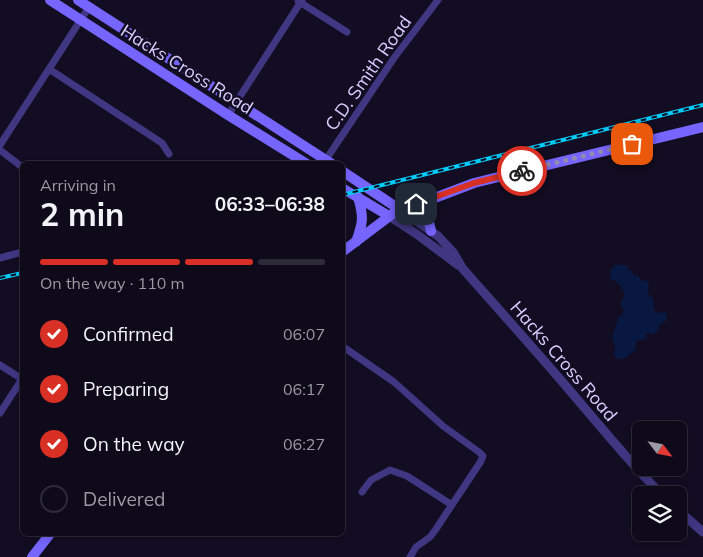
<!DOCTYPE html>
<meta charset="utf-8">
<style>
body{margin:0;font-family:Mulish,sans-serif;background:#171323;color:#f1f3f6;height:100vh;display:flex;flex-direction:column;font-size:19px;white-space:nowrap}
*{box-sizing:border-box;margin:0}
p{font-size:16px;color:#9b9aa2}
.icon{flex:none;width:28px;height:28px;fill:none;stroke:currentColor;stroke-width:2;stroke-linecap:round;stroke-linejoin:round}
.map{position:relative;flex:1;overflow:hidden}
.sheet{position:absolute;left:20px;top:161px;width:325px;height:375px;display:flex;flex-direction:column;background:#0e0a1a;border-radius:8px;box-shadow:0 2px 8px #0003,0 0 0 1px #2e2b39}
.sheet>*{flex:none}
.needle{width:32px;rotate:122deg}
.fabs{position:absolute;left:632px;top:421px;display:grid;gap:10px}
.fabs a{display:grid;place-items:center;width:55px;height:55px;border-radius:8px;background:#0e0a1a;box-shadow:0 2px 8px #0003,0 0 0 1px #2e2b39;font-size:25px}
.pin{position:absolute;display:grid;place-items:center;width:42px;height:42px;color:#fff;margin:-21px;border-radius:10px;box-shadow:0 2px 8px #0006}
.courier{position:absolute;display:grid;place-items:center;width:50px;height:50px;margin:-25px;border:4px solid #d93025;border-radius:50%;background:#fff;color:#222;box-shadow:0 1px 6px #0007}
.summary em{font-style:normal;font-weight:700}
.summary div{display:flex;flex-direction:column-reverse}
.summary{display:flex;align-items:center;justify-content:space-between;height:85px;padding:0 20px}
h1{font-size:32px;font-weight:700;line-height:38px}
.bar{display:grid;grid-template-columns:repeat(4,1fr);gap:8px 5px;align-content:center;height:60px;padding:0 20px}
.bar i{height:6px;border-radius:4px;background:#2e2b39}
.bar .on{background:#d93025}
.bar p{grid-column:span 4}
ol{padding:0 20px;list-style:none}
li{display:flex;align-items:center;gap:15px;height:55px}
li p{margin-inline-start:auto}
li .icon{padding:5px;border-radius:50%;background:#d93025;color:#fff;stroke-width:4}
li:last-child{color:#9b9aa2}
li i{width:28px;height:28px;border:2px solid #2e2b39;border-radius:50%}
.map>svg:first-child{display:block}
.water{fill:#081840}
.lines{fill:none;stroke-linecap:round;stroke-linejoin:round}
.minor{stroke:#403782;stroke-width:7}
.tertiary{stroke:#403782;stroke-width:9}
.secondary{stroke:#7665ff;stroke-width:10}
.rail-casing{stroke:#00cbf9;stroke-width:4}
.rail{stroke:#120d22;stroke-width:2;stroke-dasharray:5.5;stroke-linecap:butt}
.done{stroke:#938ab2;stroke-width:5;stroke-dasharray:0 9}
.route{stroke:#d93025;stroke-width:6}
.labels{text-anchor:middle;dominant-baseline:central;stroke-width:5;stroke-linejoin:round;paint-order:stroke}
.street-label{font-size:18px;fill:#d8ceff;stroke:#120d22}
</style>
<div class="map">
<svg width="703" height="557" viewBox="0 0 703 557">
<rect width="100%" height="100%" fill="#120d22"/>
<path class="water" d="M 619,264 L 621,265 L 627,265 L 628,270 L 632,271 L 633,274 L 637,275 L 642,281 L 645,280 L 649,283 L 648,289 L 649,296 L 653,298 L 653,301 L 655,304 L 653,306 L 656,313 L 664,312 L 667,314 L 666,321 L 658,326 L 659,330 L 652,335 L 649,333 L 646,333 L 647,339 L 640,340 L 636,342 L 636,350 C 631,353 618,366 614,355 C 614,353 615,352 615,350 C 615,345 614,342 612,338 L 619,316 L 623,314 L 624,309 L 621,306 L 622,299 L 624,297 L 624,292 L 621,288 L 620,284 L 613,280 L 611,280 L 610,272 L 613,266 Z"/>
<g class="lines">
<path class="minor" d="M 298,1 L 347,32
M 49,69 L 162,143 L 169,154
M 228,115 L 302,0
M 0,145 L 89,7
M 0,150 L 22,167
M 323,164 L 394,58 L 438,0
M 0,258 L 22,252
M 342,346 L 394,382 L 443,426 L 479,452 L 483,456 L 481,461 L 436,529 L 430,537 L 416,547 L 410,557
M 0,365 L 22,379
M 0,413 L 22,379
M 362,492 L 371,480 L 390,470 L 407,476 L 452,505"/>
<path class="tertiary" d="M 399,209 L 438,236 L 453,252 L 463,269 C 495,305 527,341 559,378 C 593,417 625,458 662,495
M 389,216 L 418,235 L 458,265
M 679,511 L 703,532"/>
<path class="secondary" d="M 50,0 L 228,115 L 307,164
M 78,0 L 332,164
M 342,171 L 399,209
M 342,188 L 389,216
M 431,231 L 427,214 L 432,199
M 356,242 C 363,223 364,217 358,197
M 342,252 L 399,209 L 432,199 L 474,183 L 703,127
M 32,557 L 50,534"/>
<g class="rail-casing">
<path id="rail" d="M 342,195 L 703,105
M 0,278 L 22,273"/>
</g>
<use href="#rail" class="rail"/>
</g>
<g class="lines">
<path class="done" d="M 522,171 L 632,144"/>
<path class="route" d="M 416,204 L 474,183 L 522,171"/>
</g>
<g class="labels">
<g class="street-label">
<text transform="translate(187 69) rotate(32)">Hacks Cross Road</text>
<text transform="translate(368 73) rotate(-55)">C.D. Smith Road</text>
<text transform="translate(564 361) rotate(49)">Hacks Cross Road</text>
</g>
</g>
</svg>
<div class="fabs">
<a><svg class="needle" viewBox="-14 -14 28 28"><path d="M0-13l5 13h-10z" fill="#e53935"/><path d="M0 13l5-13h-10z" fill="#9b9aa2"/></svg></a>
<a><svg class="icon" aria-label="layers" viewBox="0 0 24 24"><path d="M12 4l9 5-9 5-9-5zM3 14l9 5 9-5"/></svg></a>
</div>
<div class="pin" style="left:632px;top:144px;background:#ea580c"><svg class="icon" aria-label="bag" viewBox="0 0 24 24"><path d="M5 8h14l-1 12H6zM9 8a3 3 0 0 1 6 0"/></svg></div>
<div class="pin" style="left:416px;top:204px;background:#1f2937"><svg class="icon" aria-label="home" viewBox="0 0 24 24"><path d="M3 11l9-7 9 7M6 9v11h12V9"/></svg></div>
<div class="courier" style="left:522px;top:171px"><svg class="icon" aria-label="bike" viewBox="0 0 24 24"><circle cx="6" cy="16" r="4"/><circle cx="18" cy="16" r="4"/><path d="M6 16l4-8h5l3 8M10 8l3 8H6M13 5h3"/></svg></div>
<section class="sheet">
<div class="summary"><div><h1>2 min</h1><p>Arriving in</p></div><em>06:33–06:38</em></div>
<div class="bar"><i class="on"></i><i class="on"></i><i class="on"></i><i></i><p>On the way · 110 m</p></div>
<ol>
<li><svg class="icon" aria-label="check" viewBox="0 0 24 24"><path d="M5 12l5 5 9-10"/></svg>Confirmed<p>06:07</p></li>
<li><svg class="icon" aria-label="check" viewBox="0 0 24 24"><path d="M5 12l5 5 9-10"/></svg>Preparing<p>06:17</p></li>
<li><svg class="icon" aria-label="check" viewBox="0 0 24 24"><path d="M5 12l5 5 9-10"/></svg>On the way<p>06:27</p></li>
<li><i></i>Delivered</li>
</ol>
</section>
</div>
